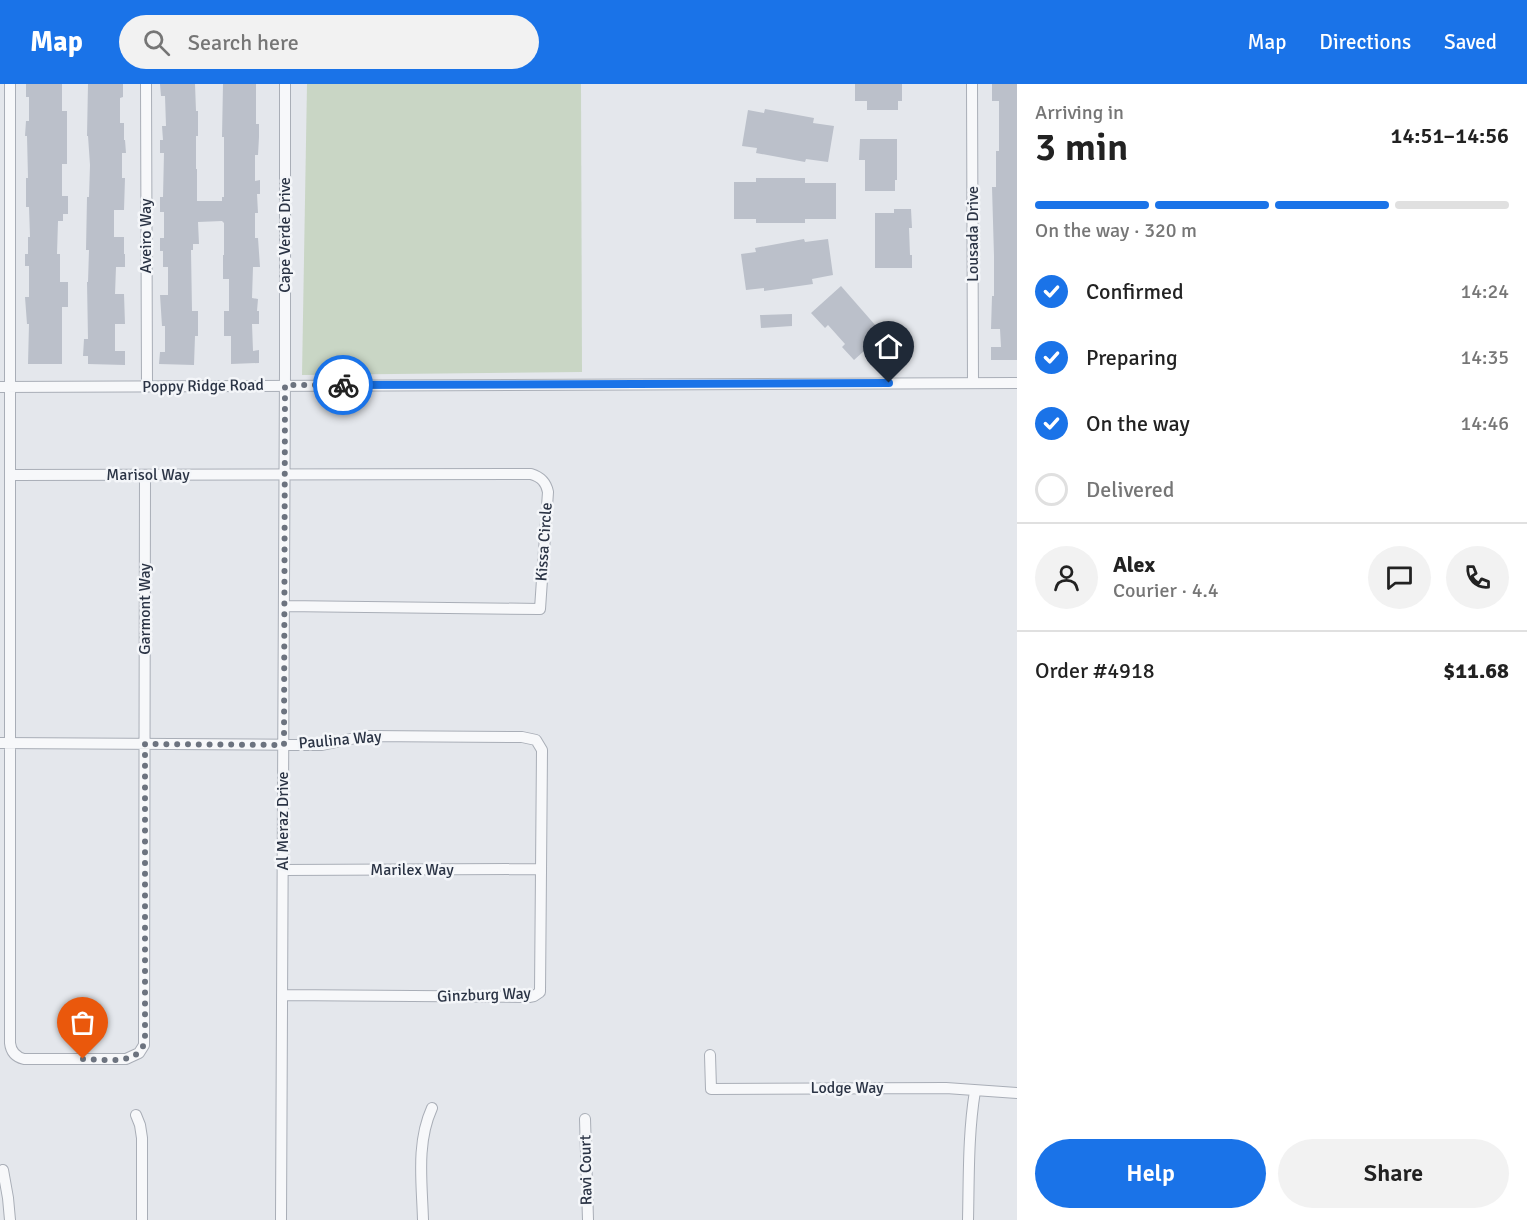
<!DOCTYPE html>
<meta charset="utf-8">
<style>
body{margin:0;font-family:Signika,sans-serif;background:#f2f2f2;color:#222;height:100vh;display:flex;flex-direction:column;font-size:22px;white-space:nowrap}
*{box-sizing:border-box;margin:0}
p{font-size:20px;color:#767676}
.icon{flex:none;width:33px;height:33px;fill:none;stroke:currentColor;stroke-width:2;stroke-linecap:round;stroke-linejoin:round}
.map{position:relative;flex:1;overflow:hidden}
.side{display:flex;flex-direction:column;background:#fff;width:510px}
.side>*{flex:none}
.pin{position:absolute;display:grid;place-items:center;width:51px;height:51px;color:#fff;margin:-62px -26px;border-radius:50% 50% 50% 0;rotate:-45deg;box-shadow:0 0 6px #0007}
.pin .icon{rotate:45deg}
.courier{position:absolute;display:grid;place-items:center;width:60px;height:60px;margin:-30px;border:4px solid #1a73e8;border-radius:50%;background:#fff;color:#222;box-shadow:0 2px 8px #0007}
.overview em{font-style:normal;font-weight:600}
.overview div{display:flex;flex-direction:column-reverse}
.overview{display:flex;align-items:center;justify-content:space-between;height:102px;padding:0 18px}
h1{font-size:39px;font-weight:600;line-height:45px}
.bar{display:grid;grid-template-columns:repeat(4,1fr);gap:9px 6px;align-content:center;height:72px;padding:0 18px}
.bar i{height:8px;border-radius:4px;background:#e0e0e0}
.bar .active{background:#1a73e8}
.bar p{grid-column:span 4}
.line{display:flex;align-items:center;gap:15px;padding:0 18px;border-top:2px solid #e0e0e0}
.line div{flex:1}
.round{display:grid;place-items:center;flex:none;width:63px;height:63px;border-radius:32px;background:#f2f2f2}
ol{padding:0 18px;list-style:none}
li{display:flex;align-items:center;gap:18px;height:66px}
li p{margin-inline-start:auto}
li .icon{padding:6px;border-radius:50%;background:#1a73e8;color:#fff;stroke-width:4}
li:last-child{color:#767676}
li i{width:33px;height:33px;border:3px solid #e0e0e0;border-radius:50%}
.primary-button{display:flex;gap:12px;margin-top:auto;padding:12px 18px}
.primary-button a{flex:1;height:69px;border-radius:36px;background:#1a73e8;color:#fff;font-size:24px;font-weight:600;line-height:69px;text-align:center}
.primary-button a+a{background:#f2f2f2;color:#222}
header{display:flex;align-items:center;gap:36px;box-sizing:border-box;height:84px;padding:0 30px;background:#1a73e8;color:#fff}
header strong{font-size:28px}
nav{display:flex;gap:33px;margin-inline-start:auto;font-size:21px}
.search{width:420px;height:54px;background:#f2f2f2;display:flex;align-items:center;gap:15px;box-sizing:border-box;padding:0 21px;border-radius:33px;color:#767676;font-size:22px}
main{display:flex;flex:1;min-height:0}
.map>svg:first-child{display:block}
.green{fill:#c9d6c5}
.building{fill:#bbc0ca}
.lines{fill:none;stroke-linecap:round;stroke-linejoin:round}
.minor-casing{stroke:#a9aeb7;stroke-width:12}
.minor{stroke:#f7f8fa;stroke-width:10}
.done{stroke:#6c737f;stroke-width:6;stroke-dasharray:0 10.8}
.route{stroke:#1a73e8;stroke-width:8}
.labels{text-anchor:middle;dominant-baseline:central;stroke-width:5;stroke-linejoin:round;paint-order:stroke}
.street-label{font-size:16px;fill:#2b3445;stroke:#f4f6f9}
</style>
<header>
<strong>Map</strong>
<div class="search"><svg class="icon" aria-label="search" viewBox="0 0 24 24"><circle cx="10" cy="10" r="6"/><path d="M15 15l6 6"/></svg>Search here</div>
<nav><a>Map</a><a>Directions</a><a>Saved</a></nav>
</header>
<main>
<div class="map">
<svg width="1017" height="1136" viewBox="0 0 1017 1136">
<rect width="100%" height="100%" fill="#e4e7ec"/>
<path class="green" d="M 307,0 L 581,0 L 582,288 L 302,291 Z"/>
<path class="building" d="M 26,0 L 62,0 L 62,27 L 67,27 L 67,80 L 62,80 L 62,112 L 68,112 L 68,130 L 63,130 L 63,137 L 58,137 L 57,170 L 60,170 L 60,198 L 68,198 L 68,223 L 62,223 L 62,280 L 28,280 L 29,240 L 27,240 L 25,213 L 29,213 L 29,182 L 25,182 L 25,170 L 28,170 L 28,153 L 30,153 L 29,123 L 26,123 L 26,94 L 28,94 L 27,52 L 25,52 L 26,37 L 29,37 L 29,13 L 26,13 Z
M 88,0 L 123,0 L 123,13 L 120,14 L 120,39 L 124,39 L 124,56 L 125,56 L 126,69 L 122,69 L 122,94 L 125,94 L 124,126 L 114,126 L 114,153 L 124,153 L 124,170 L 125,170 L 125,183 L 116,183 L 115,210 L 124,210 L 125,240 L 115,240 L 115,267 L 125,267 L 125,281 L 88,280 L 88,272 L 83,272 L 84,255 L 88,255 L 87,198 L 88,198 L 89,166 L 86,166 L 87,113 L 89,113 L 90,81 L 88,52 L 87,52 Z
M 160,0 L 195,0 L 196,27 L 198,27 L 198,52 L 196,52 L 196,85 L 197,85 L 197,117 L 222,117 L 222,113 L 224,113 L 224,53 L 222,53 L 223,0 L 256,0 L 256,40 L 259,40 L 259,53 L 258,71 L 255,71 L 255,97 L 260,96 L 260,110 L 257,110 L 258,129 L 255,129 L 255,154 L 258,154 L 260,183 L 253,183 L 252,214 L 258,215 L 257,227 L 259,227 L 259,240 L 252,240 L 253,267 L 259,266 L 259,279 L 231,280 L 231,252 L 224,252 L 224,227 L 229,227 L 229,195 L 223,195 L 223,171 L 224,171 L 224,139 L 222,137 L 198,138 L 199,160 L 193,160 L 193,166 L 191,166 L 192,227 L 198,227 L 198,252 L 195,252 L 194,281 L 159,280 L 160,268 L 165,268 L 165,242 L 162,242 L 160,211 L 168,211 L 168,183 L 163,183 L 163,167 L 160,167 L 160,154 L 164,154 L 164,128 L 160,128 L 160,113 L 163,113 L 164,69 L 160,69 L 160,56 L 163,56 L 162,42 L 166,42 L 165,12 L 161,12 Z
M 855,0 L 902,0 L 902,17 L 898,17 L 898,26 L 867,26 L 867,17 L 855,17 Z
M 992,0 L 1017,0 L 1017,276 L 991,276 L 991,263 L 1001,263 L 1000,245 L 991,245 L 992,212 L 994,212 L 994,172 L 992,103 L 996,103 L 996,67 L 999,67 L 999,17 L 992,17 Z
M 765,25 L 814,34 L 813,39 L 834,42 L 828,78 L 806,75 L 805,78 L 756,69 L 757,64 L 742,62 L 748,26 L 764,29 Z
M 860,55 L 897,55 L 897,96 L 895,96 L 895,107 L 865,107 L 865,76 L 859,76 Z
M 756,94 L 805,94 L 805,99 L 836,99 L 836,135 L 805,135 L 805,139 L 756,139 L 756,135 L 734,135 L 734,98 L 756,98 Z
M 894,125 L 911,125 L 912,144 L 909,144 L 910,171 L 912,171 L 912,184 L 875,184 L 875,129 L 894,129 Z
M 804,155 L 805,158 L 828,155 L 833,191 L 812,195 L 813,200 L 764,207 L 764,204 L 746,206 L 741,170 L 756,168 L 755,164 Z
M 841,202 L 883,250 L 854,276 L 842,263 L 845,260 L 828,241 L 825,244 L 811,229 Z
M 792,230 L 792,242 L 761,244 L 760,231 Z"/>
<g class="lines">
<g class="minor-casing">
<path id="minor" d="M 10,0 L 10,959 C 11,968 16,973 24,975 L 126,975 L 139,969 L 144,961 L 145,391
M 146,0 L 147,303
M 972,0 L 973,299
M 0,303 L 1017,299
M 11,391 L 531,390 C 541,393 546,398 548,408 L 540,525 L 284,522
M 0,659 L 322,661 L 365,652 L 522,653 L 536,656 L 542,666 L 540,908 L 534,912 L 529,913 L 282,911
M 283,786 L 541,785
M 710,971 L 711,1005 L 946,1004 L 1017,1009
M 136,1031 L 140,1041 L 142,1054 L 142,1136
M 585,1035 L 588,1136
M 3,1086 L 8,1114 L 10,1136
M 281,1136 L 285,286 L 285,0
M 423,1136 C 422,1099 416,1059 432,1024
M 968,1136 C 969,1093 968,1050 975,1007"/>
</g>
<use href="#minor" class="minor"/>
</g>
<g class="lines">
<path class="done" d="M 83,975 C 104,975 140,983 145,956 L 145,660 L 284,661 L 285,301 L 343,301"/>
<path class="route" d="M 343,301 L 889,299"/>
</g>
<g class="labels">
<g class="street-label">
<text transform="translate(973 150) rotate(-90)">Lousada Drive</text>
<text transform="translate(285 151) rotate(-90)">Cape Verde Drive</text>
<text transform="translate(146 152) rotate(-90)">Aveiro Way</text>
<text transform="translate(203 302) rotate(-1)">Poppy Ridge Road</text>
<text x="148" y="391">Marisol Way</text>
<text transform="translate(544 458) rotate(-86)">Kissa Circle</text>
<text transform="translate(145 525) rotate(-90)">Garmont Way</text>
<text transform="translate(340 656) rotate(-5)">Paulina Way</text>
<text transform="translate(283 737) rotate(-90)">Al Meraz Drive</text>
<text x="412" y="786">Marilex Way</text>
<text transform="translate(484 911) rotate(-2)">Ginzburg Way</text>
<text x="847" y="1004">Lodge Way</text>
<text transform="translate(586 1086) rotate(-91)">Ravi Court</text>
</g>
</g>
</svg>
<div class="pin" style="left:83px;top:975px;background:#ea580c"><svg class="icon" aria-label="bag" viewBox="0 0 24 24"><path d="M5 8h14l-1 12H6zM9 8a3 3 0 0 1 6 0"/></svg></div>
<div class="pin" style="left:889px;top:299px;background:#1f2937"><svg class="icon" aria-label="home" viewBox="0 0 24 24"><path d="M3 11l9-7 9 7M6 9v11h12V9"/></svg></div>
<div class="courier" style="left:343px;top:301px"><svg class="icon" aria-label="bike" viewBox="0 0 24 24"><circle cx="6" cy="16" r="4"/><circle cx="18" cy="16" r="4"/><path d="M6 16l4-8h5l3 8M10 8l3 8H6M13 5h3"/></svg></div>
</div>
<section class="side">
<div class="overview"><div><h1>3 min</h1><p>Arriving in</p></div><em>14:51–14:56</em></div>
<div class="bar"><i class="active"></i><i class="active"></i><i class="active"></i><i></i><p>On the way · 320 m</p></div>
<ol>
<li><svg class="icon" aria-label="check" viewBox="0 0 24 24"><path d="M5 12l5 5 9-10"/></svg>Confirmed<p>14:24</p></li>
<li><svg class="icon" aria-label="check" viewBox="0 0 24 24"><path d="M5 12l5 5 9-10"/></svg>Preparing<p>14:35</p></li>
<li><svg class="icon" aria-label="check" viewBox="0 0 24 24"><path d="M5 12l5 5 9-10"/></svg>On the way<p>14:46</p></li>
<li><i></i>Delivered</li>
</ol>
<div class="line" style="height:108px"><a class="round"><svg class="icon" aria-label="person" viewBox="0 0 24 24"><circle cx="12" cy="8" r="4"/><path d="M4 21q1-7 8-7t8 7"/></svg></a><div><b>Alex</b><p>Courier · 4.4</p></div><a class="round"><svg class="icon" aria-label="chat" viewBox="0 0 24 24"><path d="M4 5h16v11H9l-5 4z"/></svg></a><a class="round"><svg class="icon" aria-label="phone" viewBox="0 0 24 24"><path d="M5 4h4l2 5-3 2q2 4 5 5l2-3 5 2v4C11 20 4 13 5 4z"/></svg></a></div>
<div class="line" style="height:78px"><div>Order #4918</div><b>$11.68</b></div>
<div class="primary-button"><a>Help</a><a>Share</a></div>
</section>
</main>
